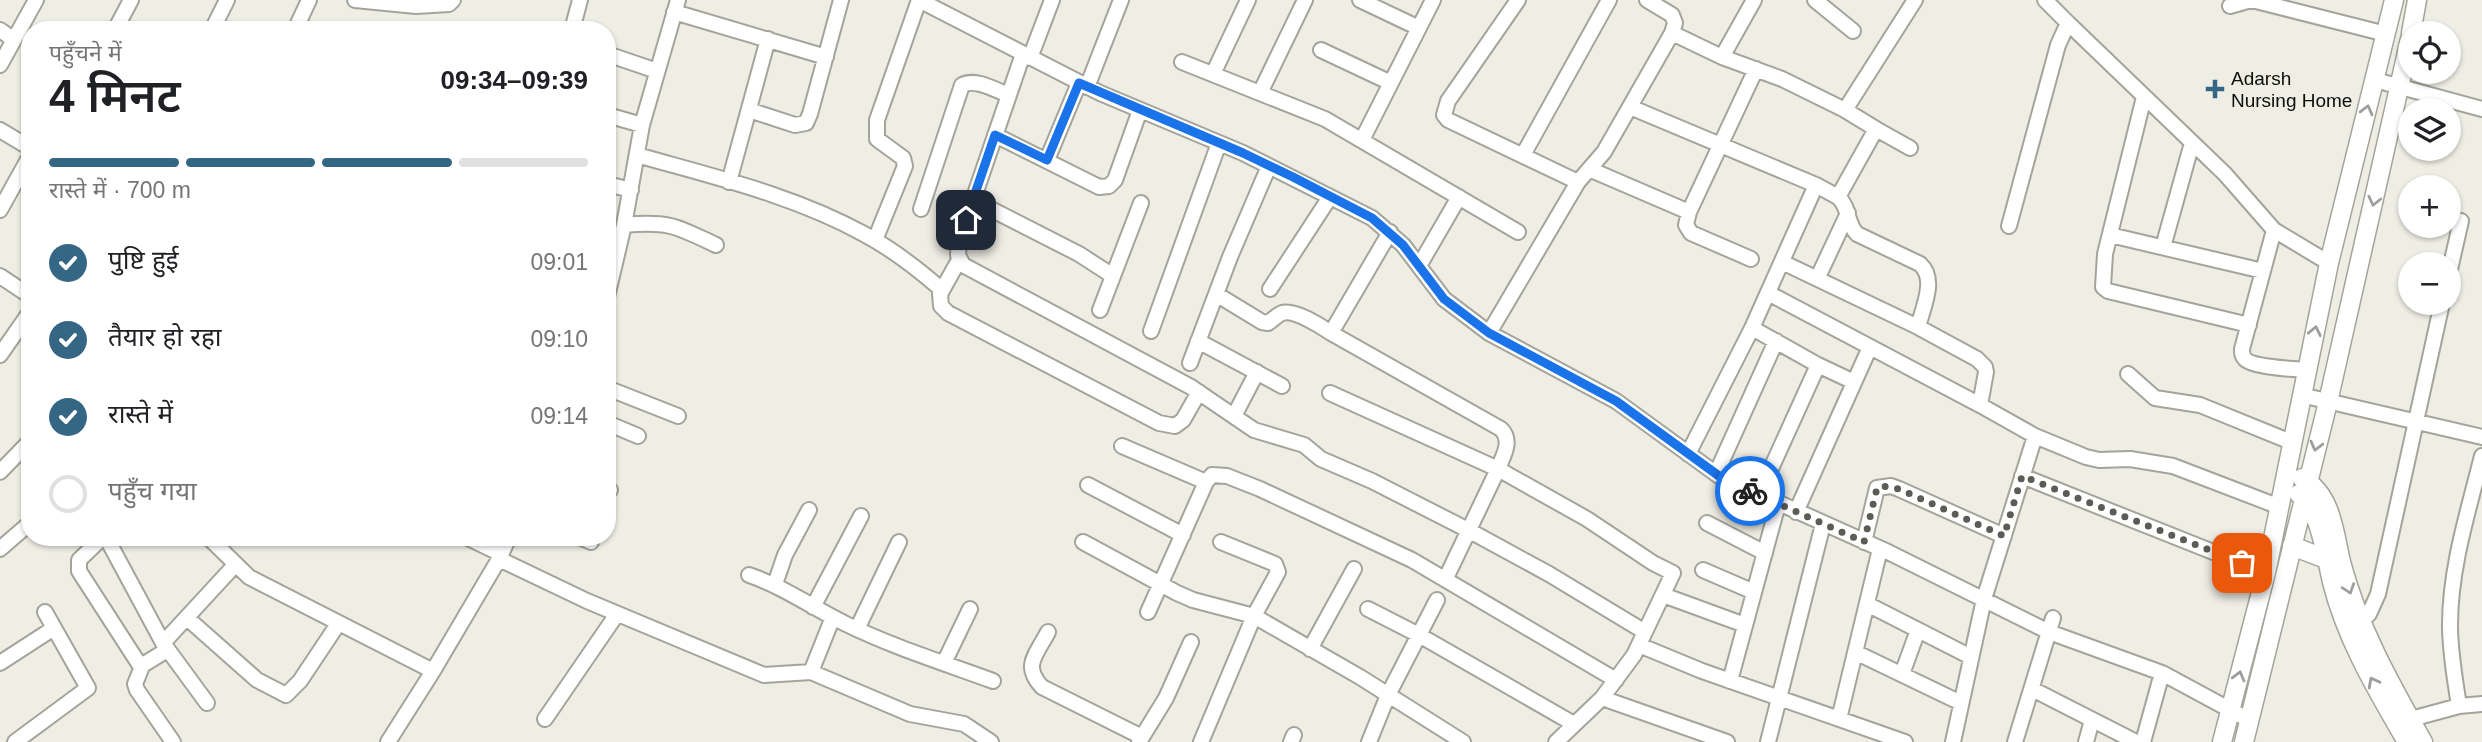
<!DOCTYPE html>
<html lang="hi">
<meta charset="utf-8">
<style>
body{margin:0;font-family:Helvetica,"Noto Sans Devanagari",sans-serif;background:#f6f6f6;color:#202124;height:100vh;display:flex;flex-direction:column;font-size:26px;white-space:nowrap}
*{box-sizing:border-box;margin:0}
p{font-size:23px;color:#757577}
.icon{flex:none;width:38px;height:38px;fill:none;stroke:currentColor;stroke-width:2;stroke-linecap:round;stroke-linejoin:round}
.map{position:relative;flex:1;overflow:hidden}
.panel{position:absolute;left:21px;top:21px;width:595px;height:525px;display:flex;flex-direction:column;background:#fff;border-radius:28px;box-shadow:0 2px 5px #0004}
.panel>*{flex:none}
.controls{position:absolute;left:2398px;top:21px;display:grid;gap:14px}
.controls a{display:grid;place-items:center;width:63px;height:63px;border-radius:50%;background:#fff;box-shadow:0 2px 5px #0004;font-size:35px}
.pin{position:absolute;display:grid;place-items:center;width:60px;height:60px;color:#fff;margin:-30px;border-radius:14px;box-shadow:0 4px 10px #0006}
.courier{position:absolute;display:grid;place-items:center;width:70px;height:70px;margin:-35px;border:5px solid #1a73e8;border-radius:50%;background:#fff;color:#222;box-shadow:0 2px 9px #0007}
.head em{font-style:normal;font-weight:600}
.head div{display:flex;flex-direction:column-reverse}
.head{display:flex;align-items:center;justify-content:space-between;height:119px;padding:0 28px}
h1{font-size:46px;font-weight:600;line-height:52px}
.bar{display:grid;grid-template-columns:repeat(4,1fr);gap:10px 7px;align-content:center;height:84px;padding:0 28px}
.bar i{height:9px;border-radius:5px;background:#e0e0e0}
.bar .active{background:#356785}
.bar p{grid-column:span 4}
ol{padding:0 28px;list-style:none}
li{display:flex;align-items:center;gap:21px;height:77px}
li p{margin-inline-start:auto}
li .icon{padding:7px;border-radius:50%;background:#356785;color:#fff;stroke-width:4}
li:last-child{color:#757577}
li i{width:38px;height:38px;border:4px solid #e0e0e0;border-radius:50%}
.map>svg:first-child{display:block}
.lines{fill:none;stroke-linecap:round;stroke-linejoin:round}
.minor-casing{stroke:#a4a49b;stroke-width:18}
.major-casing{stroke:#a4a49b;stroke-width:21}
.minor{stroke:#fff;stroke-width:14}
.major{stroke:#fff;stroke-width:18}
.oneway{stroke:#9e9e9d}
.done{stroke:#5c5c57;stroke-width:7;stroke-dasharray:0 12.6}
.route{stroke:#1a73e8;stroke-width:9}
.poi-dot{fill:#356785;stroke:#efeee5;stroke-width:2.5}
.labels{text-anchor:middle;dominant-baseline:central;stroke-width:5;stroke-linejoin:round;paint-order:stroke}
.poi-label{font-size:19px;fill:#0d0d0a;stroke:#efeee5;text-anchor:start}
</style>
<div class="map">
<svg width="2482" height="742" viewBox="0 0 2482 742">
<rect width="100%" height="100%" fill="#efeee5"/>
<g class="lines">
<g class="minor-casing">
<path id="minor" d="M 355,0 L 416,6 L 449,4 L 453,0
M 919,0 L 1100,93 L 1243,153 L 1372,218 L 1403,245 L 1444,299 L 1489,333 L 1616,401 L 1719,476 L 1888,552 L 2049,632 L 2162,673 L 2249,720
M 1360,0 L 1419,28
M 1518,0 L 1448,101 L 1444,115 L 1448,120 L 1578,182
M 1647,0 L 1672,15 L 1675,23 L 1672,33 L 1722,57 L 1754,0
M 1815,0 L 1853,31
M 2045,0 L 2068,23
M 2252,0 L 2386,34
M 2230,6 L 2251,0
M 674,12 L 826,57
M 0,30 L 14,40
M 115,30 L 131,0
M 212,30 L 227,0
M 295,30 L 309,0
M 572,30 L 580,0
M 1321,50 L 1391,83
M 607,54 L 657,71
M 1023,54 L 959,241 L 958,255 L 963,265 L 1191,387 L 1254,430 L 1304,445 L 1321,459 L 1372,481 L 1470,531 L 1549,574 L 1645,632
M 1722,57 L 1782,79 L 1845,110
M 1030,58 L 1052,0
M 1182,62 L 1325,119 L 1518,232
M 0,65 L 36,0
M 1213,74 L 1248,0
M 2375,80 L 2482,109
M 1087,87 L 1121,0
M 1260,93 L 1305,0
M 2144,97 L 2105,254 L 2103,287 L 2108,291 L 2249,325
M 1630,107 L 1816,185
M 749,110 L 795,125 L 806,123 L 810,114 L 841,0
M 607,115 L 642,125
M 1876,129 L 1910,148
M 0,130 L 30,148
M 995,135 L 1099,187 L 1109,186 L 1115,180 L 1140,110
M 1362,140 L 1433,0
M 637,155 C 714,177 793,195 864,234 C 892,249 918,269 942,290
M 1523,155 L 1609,0
M 1047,160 L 1079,83
M 1589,169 L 1689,212 L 1756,69
M 729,182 L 768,39
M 607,184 L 631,190
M 1838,197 C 1850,207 1846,223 1857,234 L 1920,264 C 1937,279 1923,307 1918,327 L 1977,359 L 1985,367 L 1986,372 L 1980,405 L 2035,436 L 1984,599 L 1953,742
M 973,200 L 1079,254 L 1113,276
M 921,209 L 962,85 C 976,78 995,90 1009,95
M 0,210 L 30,156
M 1689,212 L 1686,225 L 1691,233 L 1751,259
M 624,225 C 669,221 676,226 716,245
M 2009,226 L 2058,45 L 2068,23 L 2225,174 L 2274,230 L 2329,263
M 2274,230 L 2242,349 C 2242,353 2242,356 2245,359 C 2252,367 2294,369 2306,370
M 2110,235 L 2263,271
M 875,240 L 905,166 L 903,158 L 877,139 L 877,120 L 919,0
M 2163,247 L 2192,143
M 959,260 L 940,294 L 941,306 L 948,313 L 1159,423 L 1175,426 L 1183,420 L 1199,392
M 1782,262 L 1918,327
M 1419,266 L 1459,197
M 0,276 L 30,296
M 1818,277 L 1848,213
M 2448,278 L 2461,221
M 1270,289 L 1330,197
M 1768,293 L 1980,405
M 1216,294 L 1262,322 L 1268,323 C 1273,320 1277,315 1282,313 C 1294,309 1321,326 1331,333 L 1390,232
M 607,297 L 624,225 L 642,125 L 678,0
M 1100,310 L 1141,203
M 1151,331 L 1219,143
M 1331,333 L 1501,429 C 1513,441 1503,456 1498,469 L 1587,519 L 1653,563 L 1673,573 L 1634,655 L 1602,698 L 1556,742
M 1489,333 L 1578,182 L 1604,152 L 1672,33
M 1198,341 L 1282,386
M 0,355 L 30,312
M 1190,363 L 1230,257 L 1269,166
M 1818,365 L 1854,382
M 2128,374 L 2155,398 L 2200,405 L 2291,442
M 607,388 L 678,416
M 1330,393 L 1498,469 L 1446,578
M 2301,395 L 2482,437
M 1234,416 L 1257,372
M 607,423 L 638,436
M 2035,436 L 2086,457 L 2099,460 L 2130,459 L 2173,466 L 2280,507
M 1122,446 L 1206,482
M 1688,454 L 1752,328
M 0,472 L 30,441
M 1716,474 L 1776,341
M 2022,476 L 2266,573
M 1088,485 L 1183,535
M 607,489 L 610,490
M 1759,495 L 1818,365 L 1752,328 L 1816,185 L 1838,197 L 1876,129 L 1845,110 L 1915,0
M 1796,512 L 1870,347
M 1707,523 L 1765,553
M 103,537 L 79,560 L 79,571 L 139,664 L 146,663 L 167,650
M 106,537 L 163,643 L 207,703
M 208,537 L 249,577 L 433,671
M 466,537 L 501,554
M 579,537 L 591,542
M 1083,542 L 1177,593 L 1193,600 L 1254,616 L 1360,677 L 1463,742
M 1864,542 L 1877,488 L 1891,486 L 1899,489 L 2004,536
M 0,549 L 30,523
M 499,559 L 587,601 L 764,675 L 811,672 L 910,714 L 964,724 L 991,742
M 1703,570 L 1754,592
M 749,575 C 784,587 813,608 846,624 C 893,647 944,663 993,681
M 775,584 L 785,555 L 809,510
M 1663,595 L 1745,625
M 1867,604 L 1971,657
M 813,607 L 861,516
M 1368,609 L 1419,635 L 1574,724
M 1148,612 L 1206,482 L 1212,475 L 1227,476 L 1260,489 L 1412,560 L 1616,680
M 187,618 L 257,680 L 286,695 L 300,681 L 338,624
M 2356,626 L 2369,614 L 2378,594 L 2442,303
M 857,629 L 899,542
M 1048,632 C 1036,655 1022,666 1042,687 L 1142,737
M 163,643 L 235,565
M 1639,645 L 1702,671 L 1905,742
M 1310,649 L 1354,569
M 1855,652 L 1961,703
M 0,663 L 54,628
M 944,663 L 970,609
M 143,664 L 135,684 L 137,690 L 173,742
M 811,672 L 833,617
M 1902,674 L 1918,630
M 1730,681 L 1778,504
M 2032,689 L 2136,742
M 1602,698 L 1727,742
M 2459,706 C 2455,679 2450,653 2450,625 C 2450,568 2468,512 2482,456
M 545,719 L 617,614
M 1839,719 L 1880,549
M 2400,722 L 2459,706 L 2482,704
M 15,742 L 88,688 L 45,612
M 388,742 L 433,671 L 499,559 L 509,537
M 1139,742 L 1166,698 L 1191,642
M 1201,742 L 1254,616 L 1278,572 L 1275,564 L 1221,542
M 1291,742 L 1294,735
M 1369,742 L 1388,695 L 1437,600
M 1768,742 L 1823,524
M 2015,742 L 2053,618
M 2086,742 L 2092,720
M 2143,742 L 2162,673"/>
</g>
<g class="major-casing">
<path id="major" d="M 2411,33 L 2417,0
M 2302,478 C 2332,495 2334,532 2341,562 C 2358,627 2391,685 2423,742
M 2299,494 C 2319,505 2327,561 2332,582 C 2346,639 2378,692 2407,742
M 2292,546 L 2326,559 L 2335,560
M 2222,742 L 2266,573 L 2329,263 L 2394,0
M 2244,742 L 2328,402 L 2410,39"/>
</g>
<use href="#minor" class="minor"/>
<use href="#major" class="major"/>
</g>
<defs><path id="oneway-chevron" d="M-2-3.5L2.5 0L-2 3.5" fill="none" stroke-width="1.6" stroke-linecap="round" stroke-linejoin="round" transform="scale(1.75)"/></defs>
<g class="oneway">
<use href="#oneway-chevron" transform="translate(2367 110) rotate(-76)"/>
<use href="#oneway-chevron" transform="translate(2374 201) rotate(103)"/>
<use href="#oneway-chevron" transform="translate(2315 331) rotate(-78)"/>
<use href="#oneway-chevron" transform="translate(2316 446) rotate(104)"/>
<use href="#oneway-chevron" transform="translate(2349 589) rotate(71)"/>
<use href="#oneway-chevron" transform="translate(2239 676) rotate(-75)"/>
<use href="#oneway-chevron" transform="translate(2373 682) rotate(-118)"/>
</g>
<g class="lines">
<path class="done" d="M 1750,491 L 1864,542 L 1877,488 L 1882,486 L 1899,489 L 2004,536 L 2022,476 L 2242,563"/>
<path class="route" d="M 966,220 L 995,135 L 1047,160 L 1079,83 L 1243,153 L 1293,177 L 1372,218 L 1403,245 L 1444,299 L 1489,333 L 1616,401 L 1719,476 L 1750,491"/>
</g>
<path class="poi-dot" d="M2211.5 78.5h7v7h7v7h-7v7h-7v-7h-7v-7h7z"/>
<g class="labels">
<g class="poi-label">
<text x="2231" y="78">Adarsh<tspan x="2231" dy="22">Nursing Home</tspan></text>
</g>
</g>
</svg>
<div class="controls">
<a><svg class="icon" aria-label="locate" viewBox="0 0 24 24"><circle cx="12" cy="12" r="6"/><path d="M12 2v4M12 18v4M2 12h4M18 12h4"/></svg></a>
<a><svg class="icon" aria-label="layers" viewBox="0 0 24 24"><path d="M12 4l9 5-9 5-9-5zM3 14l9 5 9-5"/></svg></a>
<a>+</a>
<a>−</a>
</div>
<div class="pin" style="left:2242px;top:563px;background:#ea580c"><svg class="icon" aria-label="bag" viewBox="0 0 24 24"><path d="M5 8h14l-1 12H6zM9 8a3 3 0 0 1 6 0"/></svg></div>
<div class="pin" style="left:966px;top:220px;background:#1f2937"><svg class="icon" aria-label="home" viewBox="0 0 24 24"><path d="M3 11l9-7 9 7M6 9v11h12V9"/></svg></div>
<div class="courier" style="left:1750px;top:491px"><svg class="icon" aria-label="bike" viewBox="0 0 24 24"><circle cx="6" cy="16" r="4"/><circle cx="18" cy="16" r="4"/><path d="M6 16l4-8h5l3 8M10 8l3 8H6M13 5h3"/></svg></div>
<section class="panel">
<div class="head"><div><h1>4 मिनट</h1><p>पहुँचने में</p></div><em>09:34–09:39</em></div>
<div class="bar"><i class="active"></i><i class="active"></i><i class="active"></i><i></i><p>रास्ते में · 700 m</p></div>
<ol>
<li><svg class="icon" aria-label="check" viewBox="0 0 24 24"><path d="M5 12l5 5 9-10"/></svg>पुष्टि हुई<p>09:01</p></li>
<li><svg class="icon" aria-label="check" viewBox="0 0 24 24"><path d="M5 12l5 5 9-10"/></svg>तैयार हो रहा<p>09:10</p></li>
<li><svg class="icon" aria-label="check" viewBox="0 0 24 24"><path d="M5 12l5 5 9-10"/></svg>रास्ते में<p>09:14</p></li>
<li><i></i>पहुँच गया</li>
</ol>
</section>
</div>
